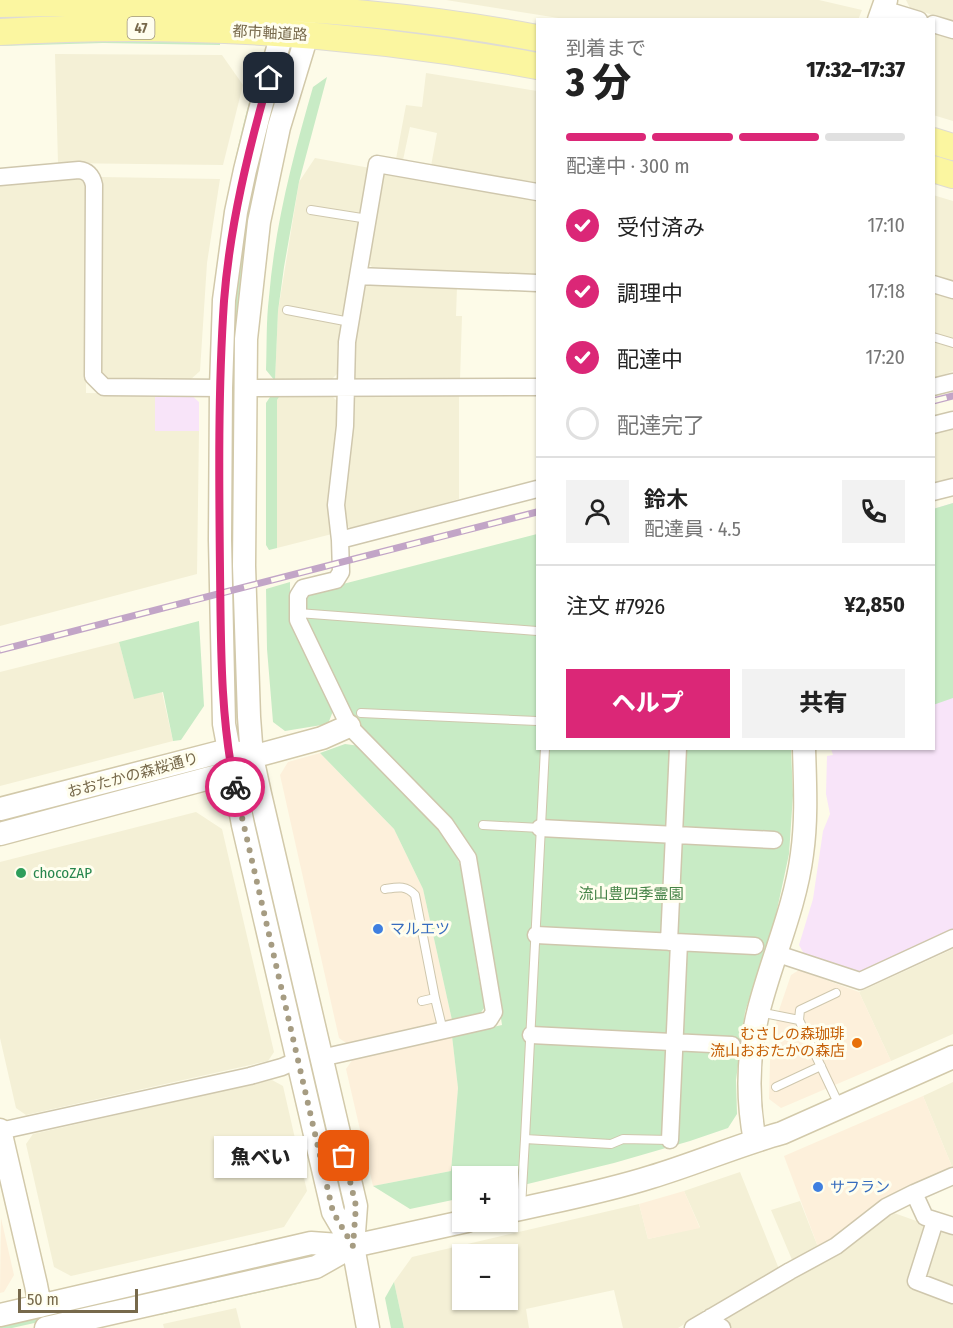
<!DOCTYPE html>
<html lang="ja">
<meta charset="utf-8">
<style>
body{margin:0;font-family:"Fira Sans Condensed","Noto Sans JP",sans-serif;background:#f2f2f2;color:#222;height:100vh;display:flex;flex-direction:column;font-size:22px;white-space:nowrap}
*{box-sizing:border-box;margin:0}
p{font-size:20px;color:#767676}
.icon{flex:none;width:33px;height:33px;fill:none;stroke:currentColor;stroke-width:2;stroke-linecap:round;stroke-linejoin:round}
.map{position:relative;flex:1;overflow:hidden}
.side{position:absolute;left:536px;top:18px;width:399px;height:732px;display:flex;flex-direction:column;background:#fff;border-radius:0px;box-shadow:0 2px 4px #0004}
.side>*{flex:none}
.fabs{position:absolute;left:452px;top:1166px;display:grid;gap:12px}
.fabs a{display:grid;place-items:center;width:66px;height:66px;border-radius:0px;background:#fff;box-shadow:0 2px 4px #0004;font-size:30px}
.scale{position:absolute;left:18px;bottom:15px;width:120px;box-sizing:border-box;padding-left:6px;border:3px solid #77694b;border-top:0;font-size:16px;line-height:21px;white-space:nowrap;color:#77694b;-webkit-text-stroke:4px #fffeee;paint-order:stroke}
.pin{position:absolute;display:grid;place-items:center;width:51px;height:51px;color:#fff;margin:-26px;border-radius:12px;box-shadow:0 3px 9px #0006}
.courier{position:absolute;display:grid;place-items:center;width:60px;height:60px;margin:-30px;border:4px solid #db2777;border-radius:50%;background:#fff;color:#222;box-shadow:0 2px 8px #0007}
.bubble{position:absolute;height:42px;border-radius:0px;background:#fff;box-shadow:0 2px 4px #0004;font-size:20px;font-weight:800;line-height:42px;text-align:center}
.headline em{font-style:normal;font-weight:800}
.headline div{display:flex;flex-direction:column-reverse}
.headline{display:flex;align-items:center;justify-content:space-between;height:102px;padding:0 30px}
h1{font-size:39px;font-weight:800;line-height:45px}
.bar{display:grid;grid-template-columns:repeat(4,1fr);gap:9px 6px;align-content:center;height:72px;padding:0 30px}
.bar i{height:8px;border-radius:4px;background:#e0e0e0}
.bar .on{background:#db2777}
.bar p{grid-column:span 4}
.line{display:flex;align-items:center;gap:15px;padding:0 30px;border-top:2px solid #e0e0e0}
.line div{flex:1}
.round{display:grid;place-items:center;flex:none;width:63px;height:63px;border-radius:0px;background:#f2f2f2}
ol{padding:0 30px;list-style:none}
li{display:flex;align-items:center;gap:18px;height:66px}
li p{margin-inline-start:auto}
li .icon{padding:6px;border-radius:50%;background:#db2777;color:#fff;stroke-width:4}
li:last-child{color:#767676}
li i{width:33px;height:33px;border:3px solid #e0e0e0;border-radius:50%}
.action{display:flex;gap:12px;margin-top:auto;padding:12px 30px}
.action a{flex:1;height:69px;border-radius:0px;background:#db2777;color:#fff;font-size:24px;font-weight:800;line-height:69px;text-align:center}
.action a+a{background:#f2f2f2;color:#222}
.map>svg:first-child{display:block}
.residential{fill:#f4f0d6;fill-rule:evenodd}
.commercial{fill:#fdf0db}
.education{fill:#f8e4f9}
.green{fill:#c8ebc5}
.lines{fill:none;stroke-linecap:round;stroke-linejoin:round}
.lane-casing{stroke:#cfc7ad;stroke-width:10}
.street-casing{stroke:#cfc7ad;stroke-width:19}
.secondary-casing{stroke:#d2c9aa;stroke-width:25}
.primary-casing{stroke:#dedbd4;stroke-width:28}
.lane{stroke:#fff;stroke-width:8}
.street{stroke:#fff;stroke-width:16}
.secondary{stroke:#fff;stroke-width:22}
.primary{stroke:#fbf6a0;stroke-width:26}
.rail-casing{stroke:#c2a5c7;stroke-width:7}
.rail{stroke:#fffeee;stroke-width:4.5;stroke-dasharray:14;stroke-linecap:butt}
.done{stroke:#a69c82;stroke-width:6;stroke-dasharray:0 10.8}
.route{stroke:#db2777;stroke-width:8}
.leisure-dot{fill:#2e9e5b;stroke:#fffeee;stroke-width:2}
.shop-dot{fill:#3f7fe0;stroke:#fffeee;stroke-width:2}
.food-dot{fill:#e8710a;stroke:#fffeee;stroke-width:2}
.labels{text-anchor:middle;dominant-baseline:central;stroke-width:6;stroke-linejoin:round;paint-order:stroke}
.shield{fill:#fffeee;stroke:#a0967c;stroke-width:1.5}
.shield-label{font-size:14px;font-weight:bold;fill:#77694b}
.street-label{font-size:15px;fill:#77694b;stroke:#fffeee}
.leisure-label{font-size:15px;fill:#27864d;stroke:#fffeee;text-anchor:start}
.park-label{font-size:15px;fill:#458347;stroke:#fffeee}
.shop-label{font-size:15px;fill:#366cbe;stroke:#fffeee;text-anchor:start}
.food-label{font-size:15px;fill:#c56008;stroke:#fffeee;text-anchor:end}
</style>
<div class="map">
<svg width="953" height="1328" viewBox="0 0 953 1328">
<rect width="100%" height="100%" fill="#fdfbe8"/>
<path class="residential" d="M 446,0 L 819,0 L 862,10 L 858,20 L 571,20 Z
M 906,0 L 953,0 L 953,21 L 910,8 Z
M 933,30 L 953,36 L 953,121 L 933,115 Z
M 55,54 L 222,55 L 243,85 L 223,165 L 58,163 Z
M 426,73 L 537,91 L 537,184 L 431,166 L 437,133 L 410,127 L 403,160 L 396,159 L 406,105 L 422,107 Z
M 315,158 L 370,168 L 337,347 L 337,374 L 331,380 L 275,381 L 278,311 L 299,182 Z
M 387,171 L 537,198 L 537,275 L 372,267 L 367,262 L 381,175 Z
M 80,176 L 87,182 L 86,393 L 155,394 L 155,431 L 199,431 L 197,574 L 0,626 L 0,184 Z
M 101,177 L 220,179 L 207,263 L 200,371 L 190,380 L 106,380 L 101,375 Z
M 933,195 L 953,201 L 953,282 L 933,276 Z
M 368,283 L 457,287 L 456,316 L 462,316 L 460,380 L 357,380 L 351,376 L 352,349 L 363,287 Z
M 933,291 L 953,297 L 953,371 L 933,379 Z
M 281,394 L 331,395 L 338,402 L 332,534 L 277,548 L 277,400 Z
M 356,395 L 459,395 L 459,499 L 352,529 L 346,525 L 344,504 L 352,399 Z
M 953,427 L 953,479 L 933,484 L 933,432 Z
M 119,642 L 134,698 L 162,692 L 173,741 L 0,786 L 0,672 Z
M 196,812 L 222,829 L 274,1052 L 268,1061 L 26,1115 L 16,1108 L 0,1038 L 0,862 Z
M 953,949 L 953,1034 L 891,1061 L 859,992 Z
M 272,1080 L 283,1086 L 307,1191 L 284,1227 L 71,1276 L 54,1267 L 26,1144 L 33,1134 Z
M 953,1082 L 953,1169 L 923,1096 Z
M 740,1172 L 779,1269 L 729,1297 L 678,1328 L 623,1328 L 614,1290 L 526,1309 L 529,1328 L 404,1328 L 394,1282 L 412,1257 L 639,1204 L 648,1239 L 700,1227 L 684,1191 ZM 462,1254 L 507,1254 L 507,1299 L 462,1299 Z
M 800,1201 L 818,1247 L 793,1262 L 771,1210 Z
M 894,1213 L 925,1224 L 928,1228 L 909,1284 L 953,1300 L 953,1328 L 729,1328 L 726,1326 L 726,1316 Z
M 937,1230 L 953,1231 L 953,1289 L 926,1279 L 923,1273 Z
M 236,1308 L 241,1328 L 164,1328 L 163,1324 Z"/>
<path class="commercial" d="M 320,753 L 394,829 L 423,889 L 452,1020 L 349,1045 L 339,1038 L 280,775 L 288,762 Z
M 799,970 L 859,992 L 891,1061 L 781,1108 L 769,1099 L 770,1061 L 778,1013 L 791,975 Z
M 452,1036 L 458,1088 L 451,1171 L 373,1186 L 346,1069 L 353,1059 Z
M 923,1096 L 953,1169 L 818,1247 L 784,1156 Z
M 684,1191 L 700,1228 L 648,1239 L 639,1204 Z
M 1,1218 L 14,1275 L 4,1292 L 0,1293 Z"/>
<path class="education" d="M 155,394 L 191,395 L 199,402 L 199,431 L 155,431 Z
M 953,503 L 953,931 L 861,972 L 853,973 L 804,954 L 799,945 L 813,899 L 823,831 L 830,814 L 826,794 L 827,756 L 833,755 L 831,749 L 933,748 L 933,509 Z"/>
<path class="green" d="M 418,31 L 537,46 L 537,57 L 488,48 Z
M 45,39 L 220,41 L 220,45 L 103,43 L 0,46 L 0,41 Z
M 327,77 L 299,182 L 284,267 L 278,311 L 275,381 L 266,370 C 267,346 266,321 269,297 C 275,225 293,156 313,87 Z
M 252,92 L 255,93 L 214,295 C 221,226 233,159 252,92 Z
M 250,220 L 236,570 L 231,612 L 227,603 L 232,293 Z
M 272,394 L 281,394 L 277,400 L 277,548 L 269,550 L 266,545 L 266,403 Z
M 953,503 L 953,698 L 933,705 L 933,509 Z
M 537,534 L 537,748 L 791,749 L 793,795 L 789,854 L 775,919 L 745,1012 L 736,1080 L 737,1114 L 728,1128 L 690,1141 L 614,1163 L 507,1189 L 507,1176 L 462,1176 L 462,1198 L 410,1209 L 373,1186 L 451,1171 L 458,1088 L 452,1036 L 502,1025 L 486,918 L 471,847 L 449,816 L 362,728 L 350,712 L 304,616 L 304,599 L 308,593 Z
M 290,582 L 290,620 L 333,711 L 328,724 L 285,731 L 273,722 L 267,649 L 266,589 Z
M 199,621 L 204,706 L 181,740 L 173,741 L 163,692 L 134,699 L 119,642 Z
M 345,744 L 360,746 C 398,784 445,820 463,872 L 478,974 L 485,1007 L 479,1015 L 452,1020 L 423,889 L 394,829 L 320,753 Z
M 308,1262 L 12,1328 L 0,1328 L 0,1323 L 165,1285 L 240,1276 Z
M 302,1279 L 302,1283 L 160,1315 L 159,1311 Z
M 394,1282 L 404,1328 L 391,1328 L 385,1298 Z"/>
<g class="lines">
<g class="lane-casing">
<path id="lane" d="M 311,210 L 368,219
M 287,310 L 350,322
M 933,337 L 953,343
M 298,613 L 537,631
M 361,713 L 537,721
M 545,748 L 525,1139 L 611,1144 L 623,1139 L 670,1140
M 483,825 L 540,828
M 385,889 C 398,887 406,885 415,895 L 435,998
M 422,1001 L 435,998 L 443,1031
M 759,1012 L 799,1020 L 840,1107
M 799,1020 L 800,1010 L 836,993
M 776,1087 L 821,1066
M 521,1207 L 525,1139"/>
</g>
<g class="street-casing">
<path id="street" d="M 883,9 L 919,20
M 933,24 L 953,30
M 0,177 L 79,170 C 88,171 92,176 94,185 L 93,376 L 104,387 L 221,388
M 358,276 L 377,164 L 537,192
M 933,284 L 953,290
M 933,387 L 953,382
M 245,388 L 537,387
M 933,425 L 953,420
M 933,492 L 953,487
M 340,540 L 537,489
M 540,828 L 774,840
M 536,935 L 755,946
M 669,942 L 678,748
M 778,954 L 860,981 L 953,938
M 531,1035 L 732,1045
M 321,1058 L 489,1020 L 494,1012 L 468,858 L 445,824 L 349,726 L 298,620 L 298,596 L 303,588 L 336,580 L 341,572 L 340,540 L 336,505 L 345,426 L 347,342 L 358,276 L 537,283
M 0,1131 L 250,1076 L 282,1067 L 298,1060
M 670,1140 L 679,943
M 953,1176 L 914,1193 L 925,1217 L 953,1226
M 935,1221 L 916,1281 L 953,1295
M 711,1317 L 716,1324 L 722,1328
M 693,1328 L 790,1271 L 836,1246 L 886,1207 L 914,1193"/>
</g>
<g class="secondary-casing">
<path id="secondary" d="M 303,19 L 307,35 L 279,127 L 259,222 L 246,339 L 244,566 L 249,717 L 252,757 L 260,794 L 356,1206 L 353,1246 L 368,1328
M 291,20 L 282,34 L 260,110 L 245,170 L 236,212 L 224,300 L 221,388 L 220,540 L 224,724 L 243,825 L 333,1212 L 353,1246
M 879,20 L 886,0
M 0,809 L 228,750 L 242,754
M 0,834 L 232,772 L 252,757 L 322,738 L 349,726
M 0,1130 L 36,1285 L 40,1306
M 755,1141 C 747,1099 748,1054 758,1013 C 771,960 795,909 802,854 C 807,819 805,783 804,748
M 507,1212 C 555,1201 604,1192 651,1177 C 695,1164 738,1145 782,1133 L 953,1057
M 0,1315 L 311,1243 L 353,1246 L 467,1221
M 46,1328 L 316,1267 L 353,1246"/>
</g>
<g class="primary-casing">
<path id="primary" d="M 0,4 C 179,0 361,4 537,38
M 0,32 C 179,21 360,33 537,66
M 933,141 L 953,147
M 933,169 L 953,175"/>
</g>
<use href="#lane" class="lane"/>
<use href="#street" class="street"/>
<use href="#secondary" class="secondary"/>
<use href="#primary" class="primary"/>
<g class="rail-casing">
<path id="rail" d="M 933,401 L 953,396
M 0,650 L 537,512"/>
</g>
<use href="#rail" class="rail"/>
</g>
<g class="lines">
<path class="done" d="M 235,787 L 333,1212 L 353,1246 L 356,1206 L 344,1156"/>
<path class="route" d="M 235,787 C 220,716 221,642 220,570 C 219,480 218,390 224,301 C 230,225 248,151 269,78"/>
</g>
<circle class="leisure-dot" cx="21" cy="873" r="6"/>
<g class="shop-dot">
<circle cx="378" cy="929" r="6"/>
<circle cx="818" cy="1187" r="6"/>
</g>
<circle class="food-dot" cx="857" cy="1043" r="6"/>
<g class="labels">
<rect class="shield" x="127.5" y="17" width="27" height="22" rx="4.5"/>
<g class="shield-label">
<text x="141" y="28">47</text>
</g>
<g class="street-label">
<text transform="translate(270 33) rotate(3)">都市軸道路</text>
<text transform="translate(133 775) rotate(-15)">おおたかの森桜通り</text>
</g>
<g class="leisure-label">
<text x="33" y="873">chocoZAP</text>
</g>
<g class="park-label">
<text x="631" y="894">流山豊四季霊園</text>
</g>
<g class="shop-label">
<text x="390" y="929">マルエツ</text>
<text x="830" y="1187">サフラン</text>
</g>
<g class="food-label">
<text x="845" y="1034">むさしの森珈琲<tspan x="845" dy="17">流山おおたかの森店</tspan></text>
</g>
</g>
</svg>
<div class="fabs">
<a>+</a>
<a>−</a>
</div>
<div class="scale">50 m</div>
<div class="pin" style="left:344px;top:1156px;background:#ea580c"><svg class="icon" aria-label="bag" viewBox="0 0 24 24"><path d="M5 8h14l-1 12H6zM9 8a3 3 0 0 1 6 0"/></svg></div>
<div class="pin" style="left:269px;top:78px;background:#1f2937"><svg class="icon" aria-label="home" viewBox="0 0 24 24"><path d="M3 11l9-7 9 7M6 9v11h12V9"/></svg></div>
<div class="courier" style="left:235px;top:787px"><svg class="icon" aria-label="bike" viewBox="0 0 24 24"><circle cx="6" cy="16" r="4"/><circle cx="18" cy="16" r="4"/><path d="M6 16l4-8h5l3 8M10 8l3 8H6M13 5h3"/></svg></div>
<div class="bubble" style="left:214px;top:1136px;width:93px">魚べい</div>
<section class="side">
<div class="headline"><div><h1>3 分</h1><p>到着まで</p></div><em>17:32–17:37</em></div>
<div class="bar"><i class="on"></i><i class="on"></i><i class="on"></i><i></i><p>配達中 · 300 m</p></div>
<ol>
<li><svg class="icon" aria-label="check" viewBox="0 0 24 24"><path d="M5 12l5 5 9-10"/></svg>受付済み<p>17:10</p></li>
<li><svg class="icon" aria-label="check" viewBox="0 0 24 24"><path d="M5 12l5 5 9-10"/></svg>調理中<p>17:18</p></li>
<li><svg class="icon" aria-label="check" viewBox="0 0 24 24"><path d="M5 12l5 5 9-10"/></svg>配達中<p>17:20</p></li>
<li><i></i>配達完了</li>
</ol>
<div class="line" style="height:108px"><a class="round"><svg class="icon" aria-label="person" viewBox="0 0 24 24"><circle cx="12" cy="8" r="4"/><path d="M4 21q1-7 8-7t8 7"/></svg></a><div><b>鈴木</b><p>配達員 · 4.5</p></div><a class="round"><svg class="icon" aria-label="phone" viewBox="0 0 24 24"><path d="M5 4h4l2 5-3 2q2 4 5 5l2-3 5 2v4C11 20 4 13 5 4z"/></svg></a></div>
<div class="line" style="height:78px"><div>注文 #7926</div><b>¥2,850</b></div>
<div class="action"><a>ヘルプ</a><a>共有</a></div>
</section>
</div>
